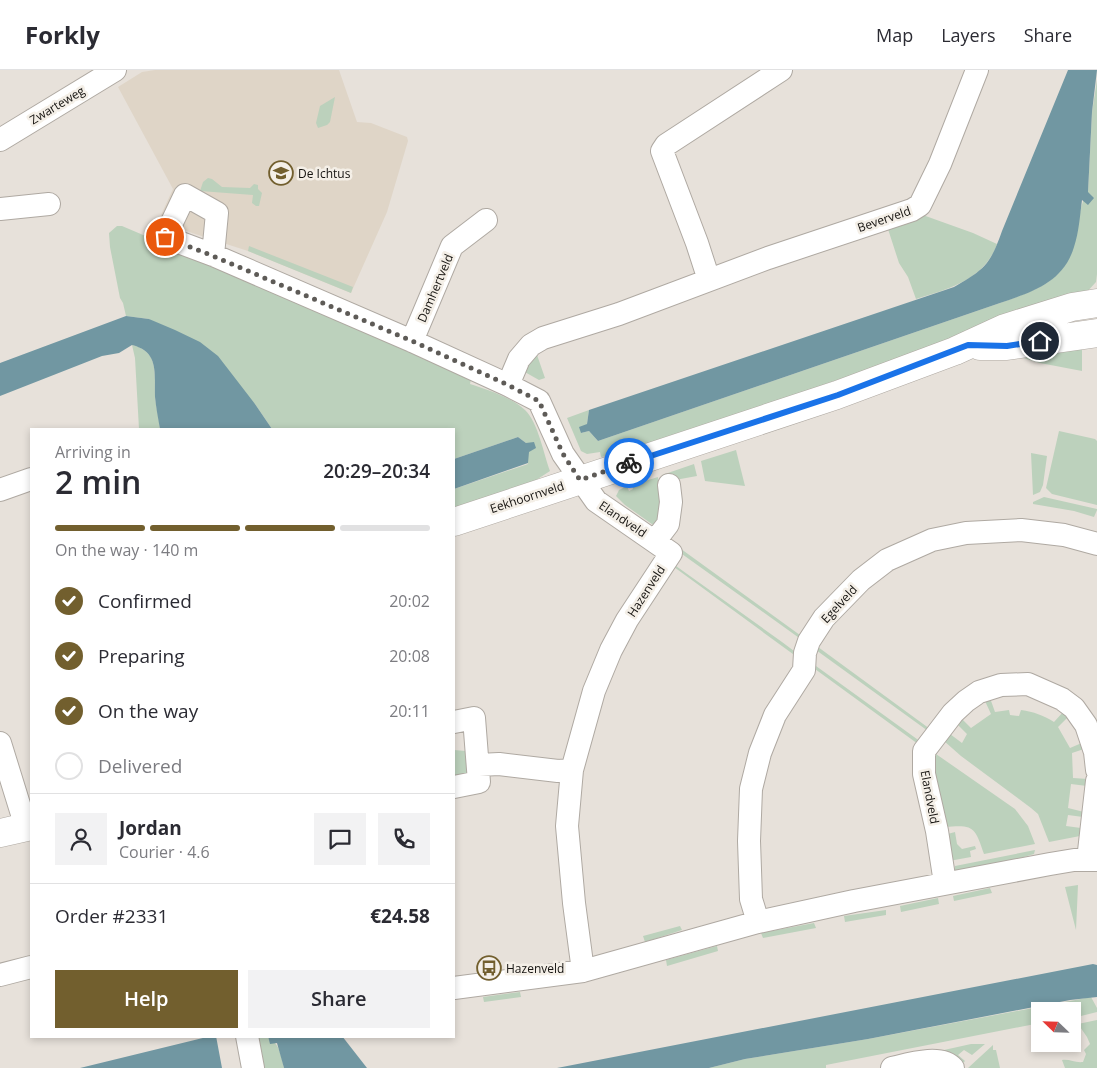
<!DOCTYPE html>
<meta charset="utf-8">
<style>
body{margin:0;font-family:"Open Sans",sans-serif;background:#f2f2f3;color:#2b2b33;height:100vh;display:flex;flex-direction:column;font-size:19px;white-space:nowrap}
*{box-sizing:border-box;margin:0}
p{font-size:16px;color:#7c7c81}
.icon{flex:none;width:28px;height:28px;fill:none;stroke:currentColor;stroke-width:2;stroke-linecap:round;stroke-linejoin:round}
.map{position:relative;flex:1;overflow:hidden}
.drawer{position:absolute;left:30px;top:358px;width:425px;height:610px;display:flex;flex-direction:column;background:#fff;border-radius:0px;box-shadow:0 2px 8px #0003}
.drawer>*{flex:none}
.needle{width:32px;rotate:293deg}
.tools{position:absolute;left:1031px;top:932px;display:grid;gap:10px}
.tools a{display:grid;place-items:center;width:50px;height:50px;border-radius:0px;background:#fff;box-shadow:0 2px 8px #0003;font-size:25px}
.pin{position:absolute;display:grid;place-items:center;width:42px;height:42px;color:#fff;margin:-21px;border:2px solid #fff;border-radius:50%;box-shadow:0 1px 5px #0007}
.courier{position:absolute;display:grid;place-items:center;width:50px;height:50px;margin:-25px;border:4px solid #1a73e8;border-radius:50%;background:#fff;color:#222;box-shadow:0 1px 6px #0007}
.headline em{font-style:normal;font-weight:600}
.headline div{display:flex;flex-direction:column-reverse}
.headline{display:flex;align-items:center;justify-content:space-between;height:85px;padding:0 25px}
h1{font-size:32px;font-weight:600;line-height:38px}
.bar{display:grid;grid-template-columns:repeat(4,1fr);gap:8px 5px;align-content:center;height:60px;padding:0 25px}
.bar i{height:6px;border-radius:4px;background:#e1e1e2}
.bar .active{background:#725f2e}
.bar p{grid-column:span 4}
.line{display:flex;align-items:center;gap:12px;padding:0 25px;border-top:1px solid #e1e1e2}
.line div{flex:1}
.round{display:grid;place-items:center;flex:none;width:52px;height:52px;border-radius:0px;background:#f2f2f3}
ol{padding:0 25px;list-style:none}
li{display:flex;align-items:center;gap:15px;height:55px}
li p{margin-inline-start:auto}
li .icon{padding:5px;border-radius:50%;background:#725f2e;color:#fff;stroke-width:4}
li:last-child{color:#7c7c81}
li i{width:28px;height:28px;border:2px solid #e1e1e2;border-radius:50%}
.action{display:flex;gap:10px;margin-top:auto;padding:10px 25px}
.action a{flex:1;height:58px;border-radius:0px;background:#725f2e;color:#fff;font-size:20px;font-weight:600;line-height:58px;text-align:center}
.action a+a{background:#f2f2f3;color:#2b2b33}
header{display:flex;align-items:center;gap:30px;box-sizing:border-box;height:70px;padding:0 25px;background:#fff;border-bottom:1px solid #e1e1e2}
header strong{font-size:24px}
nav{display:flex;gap:28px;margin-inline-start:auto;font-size:18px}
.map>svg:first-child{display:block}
.built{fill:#dfd5c7}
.green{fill:#bcd1bc}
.water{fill:#7197a2}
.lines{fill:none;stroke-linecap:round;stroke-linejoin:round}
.street-casing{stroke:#afa9a2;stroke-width:24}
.secondary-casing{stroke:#afa9a2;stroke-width:29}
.street{stroke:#fff;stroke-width:22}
.secondary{stroke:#fff;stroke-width:28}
.done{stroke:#5e5b57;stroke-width:5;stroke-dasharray:0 9}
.route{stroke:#1a73e8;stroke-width:6}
.labels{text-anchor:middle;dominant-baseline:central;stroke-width:5;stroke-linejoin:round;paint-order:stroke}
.street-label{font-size:12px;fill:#151310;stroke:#f4efe7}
.poi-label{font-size:12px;fill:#151310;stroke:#f4efe7;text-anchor:start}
</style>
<header>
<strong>Forkly</strong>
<nav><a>Map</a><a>Layers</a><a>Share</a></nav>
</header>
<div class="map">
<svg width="1097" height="998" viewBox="0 0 1097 998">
<rect width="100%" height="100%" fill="#e7e1da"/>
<path class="built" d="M 155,0 L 339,0 L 357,52 L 371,53 L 407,67 L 408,71 L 387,142 L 351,223 L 248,181 L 192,163 L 159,149 L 173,119 L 118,17 L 142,2 Z"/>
<path class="green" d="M 1097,10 L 1097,204 L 1096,212 L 1085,224 L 730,347 L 617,384 L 601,387 L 600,382 L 587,384 L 581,381 L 567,348 L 589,340 L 587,354 L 581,363 L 589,361 L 598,371 L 1000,233 C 1044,217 1069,210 1077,159 C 1080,146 1080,133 1088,122 L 1092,42 Z
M 335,27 L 330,52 L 327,55 L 318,58 L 316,53 L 320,36 Z
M 208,108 L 212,109 L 222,117 L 250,118 L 254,114 L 258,115 L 258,119 L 262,123 L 259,136 L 256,136 L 252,133 L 253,125 L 200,121 L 203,112 Z
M 920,144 L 973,163 L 997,174 C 985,209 949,219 916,229 L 908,207 L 899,193 L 887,156 Z
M 117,156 L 122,156 L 472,305 L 470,314 C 488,320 511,327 525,340 C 538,352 544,385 550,401 L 533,412 L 454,439 L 454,419 L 528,394 L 526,373 L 518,367 L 454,389 L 454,359 L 272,359 L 255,334 L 149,249 L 126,246 L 123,233 L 120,228 L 110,177 L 109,163 Z
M 249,176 L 353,217 L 351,223 L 248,181 Z
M 1082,271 L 1082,301 L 1040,293 L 1010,284 Z
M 132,275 C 160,282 154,303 155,327 C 156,337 159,348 160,359 L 139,359 L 135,288 Z
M 536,282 L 545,308 L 539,310 L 523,301 Z
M 1059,361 L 1095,369 L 1097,371 L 1097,435 L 1052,424 L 1046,418 Z
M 736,380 L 745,416 L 705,411 L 701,391 Z
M 1031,383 L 1047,386 L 1043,415 L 1040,422 L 1033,425 Z
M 694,394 L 697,406 L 664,412 L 662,405 Z
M 658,407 L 659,421 L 663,426 L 656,457 L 625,435 L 616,426 L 619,420 L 627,416 L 629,421 L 633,419 L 632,415 Z
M 1044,427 L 1097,439 L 1097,440 L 1094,447 L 1074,441 L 1033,434 L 1033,432 Z
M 670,471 L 804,568 L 802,570 L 668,474 Z
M 676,496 L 782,572 L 798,584 L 797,587 L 674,497 Z
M 818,577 L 930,659 L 928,661 L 816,580 Z
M 816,596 L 921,672 L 918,674 L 815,599 Z
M 990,628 L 995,642 L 1009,640 L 1010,645 L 1019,646 L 1021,640 C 1034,642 1043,645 1054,652 L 1064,641 L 1069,646 L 1058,657 L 1070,678 L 1084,672 L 1087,678 L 1072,683 L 1073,708 L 1088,709 L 1087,716 L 1071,714 L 1068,738 L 1084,742 L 1083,747 L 1068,745 L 1066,756 L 1081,758 L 1080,766 L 1049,772 L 1038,744 L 1031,738 L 961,686 L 944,671 L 950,664 L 962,673 L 967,664 L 958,655 L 962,649 L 971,658 L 991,644 L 985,631 Z
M 454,680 L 466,681 L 471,704 L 454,711 Z
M 936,684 L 1015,739 L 1028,756 L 1035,774 L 984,784 C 975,758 975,754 945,757 C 940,736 928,704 936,684 Z
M 955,762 L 957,774 L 962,779 L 975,776 L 976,779 L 970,781 L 971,787 L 949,791 L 944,765 Z
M 1035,780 L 1034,784 L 1013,790 L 955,802 L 955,796 Z
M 1078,815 L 1076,860 L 1065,817 Z
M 990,818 L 992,823 L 954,831 L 953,826 Z
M 938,828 L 939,834 L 901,842 L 900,836 Z
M 886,840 L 886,845 L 845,852 L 844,846 Z
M 814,853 L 816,858 L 763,868 L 761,863 Z
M 680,856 L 682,860 L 645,872 L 643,866 Z
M 717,876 L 718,881 L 667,896 L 666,890 Z
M 520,922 L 521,927 L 484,932 L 483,927 Z
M 1091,927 L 1097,938 L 1097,942 L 1073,948 L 1072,941 L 1040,941 L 1040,953 L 826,995 L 826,998 L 709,998 L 745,989 L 868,969 Z
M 1097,950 L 1097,998 L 1065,998 L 1062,990 C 1070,989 1075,993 1083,992 L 1086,984 L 1084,980 L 1090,974 L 1087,967 L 1078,954 Z
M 257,966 C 277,966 280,979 284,998 L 263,998 Z
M 971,974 L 985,974 L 972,985 L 964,980 L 958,985 L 965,991 L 960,996 L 942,983 L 944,980 Z
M 993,975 L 993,980 L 996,980 L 1000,998 L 968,998 Z"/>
<path class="water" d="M 1068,0 L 1097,0 L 1092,42 L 1088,122 L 1094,128 L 1088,135 L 1082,130 C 1080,145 1079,162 1074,177 C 1063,213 1032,222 1000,233 L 598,371 L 589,361 L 581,363 L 579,357 L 587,354 L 589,340 L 954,217 C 985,199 990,195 1002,161 Z
M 126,246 L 149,249 L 175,260 L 200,272 L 218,286 L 255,334 L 272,359 L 160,359 C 158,348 156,337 155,327 C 154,304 160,282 132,275 L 119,283 L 102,286 L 0,326 L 0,293 Z
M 518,367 L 526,373 L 534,372 L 536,378 L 529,382 L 528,393 L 454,419 L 454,389 Z
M 1093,894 L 1097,895 L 1097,927 L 1070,930 L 868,969 L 745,989 L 709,998 L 557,998 Z
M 211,966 L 216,966 L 222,998 L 80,998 Z
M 268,966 L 342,966 L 367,998 L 284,998 L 277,973 L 270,974 Z"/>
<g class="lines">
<g class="street-casing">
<path id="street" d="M 0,70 L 115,0
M 0,139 L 49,134
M 213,185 L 217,143 L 185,125 L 165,167 L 213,185 L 412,271 L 508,315 L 539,331 L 563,384 L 596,431 L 671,483 L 627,550 L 611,580 L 594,621 L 572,700 L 567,756 L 574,833 L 583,901
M 709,210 L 697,173 L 662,81 L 666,75 L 781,0
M 412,271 L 452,176 L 486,150
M 508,315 L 519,289 L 531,275 L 543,268 L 619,244 L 768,188 L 912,140 L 920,135 L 940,94 L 977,0
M 0,420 L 31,409
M 655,471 L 668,454 L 671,432 L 669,415
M 454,652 L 474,648 L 479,712 L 454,717
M 0,673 L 26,757
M 479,695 L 499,694 L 558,701 L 572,700
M 1088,790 L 1097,711
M 945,813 L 937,761 L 924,704 L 924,681 L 953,643 L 966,631 L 979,622 L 1001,615 L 1028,614 L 1062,629 L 1074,638 L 1086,655 L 1095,682 L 1097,700
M 758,852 L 751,829 L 749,771 L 751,719 L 760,683 L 775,645 L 804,600 L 805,583 L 809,571 L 824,548 L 861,510 L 887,490 L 932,470 L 966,463 L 1021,460 L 1064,465 L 1097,474
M 0,905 L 31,897
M 454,918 L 583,901 L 758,852 L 854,831 L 1050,794 L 1074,790 L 1097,790
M 247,966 L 253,998
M 892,998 C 909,994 941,984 953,998"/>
</g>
<g class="secondary-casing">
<path id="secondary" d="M 980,276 L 1007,276 L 1097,263
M 454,452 L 837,325 L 955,281 L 1005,258 L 1072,237 L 1097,233
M 0,763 L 31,756"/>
</g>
<use href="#street" class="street"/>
<use href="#secondary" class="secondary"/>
</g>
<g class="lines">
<path class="done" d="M 165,167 L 213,186 L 412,271 L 508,315 L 539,331 L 563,384 L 580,410 L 629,393"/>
<path class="route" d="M 629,393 L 838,325 L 968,275 L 1007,276 L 1040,271"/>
</g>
<defs>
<g id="school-ring" transform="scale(1.25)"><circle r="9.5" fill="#f4efe7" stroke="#725f2e" stroke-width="1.5"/><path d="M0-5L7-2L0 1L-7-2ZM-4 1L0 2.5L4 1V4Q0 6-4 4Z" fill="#725f2e"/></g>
<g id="bus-ring" transform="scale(1.25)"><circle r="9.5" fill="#f4efe7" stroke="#725f2e" stroke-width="1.5"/><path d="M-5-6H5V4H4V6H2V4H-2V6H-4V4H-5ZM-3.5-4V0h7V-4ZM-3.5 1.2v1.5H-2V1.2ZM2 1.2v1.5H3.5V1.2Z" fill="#725f2e"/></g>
</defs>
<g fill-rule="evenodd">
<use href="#school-ring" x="281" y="103"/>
<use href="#bus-ring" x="489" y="898"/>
</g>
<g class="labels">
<g class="street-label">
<text transform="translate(57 35) rotate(-31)">Zwarteweg</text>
<text transform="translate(884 149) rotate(-19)">Beverveld</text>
<text transform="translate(435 218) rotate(-67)">Damhertveld</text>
<text transform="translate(527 427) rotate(-18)">Eekhoornveld</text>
<text transform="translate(623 449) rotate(34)">Elandveld</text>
<text transform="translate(646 521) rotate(-57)">Hazenveld</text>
<text transform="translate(839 534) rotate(-47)">Egelveld</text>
<text transform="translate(930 727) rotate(79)">Elandveld</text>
</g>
<g class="poi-label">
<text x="298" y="103">De Ichtus</text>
<text x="506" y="898">Hazenveld</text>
</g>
</g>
</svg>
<div class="tools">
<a><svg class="needle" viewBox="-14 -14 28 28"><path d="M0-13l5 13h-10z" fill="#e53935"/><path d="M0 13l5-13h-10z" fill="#7c7c81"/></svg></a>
</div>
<div class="pin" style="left:165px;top:167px;background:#ea580c"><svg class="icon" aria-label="bag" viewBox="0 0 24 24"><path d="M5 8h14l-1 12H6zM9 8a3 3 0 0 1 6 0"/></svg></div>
<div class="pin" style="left:1040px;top:271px;background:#1f2937"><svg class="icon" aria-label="home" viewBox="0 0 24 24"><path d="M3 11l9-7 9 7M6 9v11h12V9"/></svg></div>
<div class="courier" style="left:629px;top:393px"><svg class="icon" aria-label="bike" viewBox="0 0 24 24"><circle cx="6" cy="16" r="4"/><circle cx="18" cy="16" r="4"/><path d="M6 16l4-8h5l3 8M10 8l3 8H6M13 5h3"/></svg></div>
<section class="drawer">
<div class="headline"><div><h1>2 min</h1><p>Arriving in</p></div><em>20:29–20:34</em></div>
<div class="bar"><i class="active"></i><i class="active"></i><i class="active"></i><i></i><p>On the way · 140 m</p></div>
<ol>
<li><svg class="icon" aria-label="check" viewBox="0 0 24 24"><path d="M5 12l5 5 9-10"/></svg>Confirmed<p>20:02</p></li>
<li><svg class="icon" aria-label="check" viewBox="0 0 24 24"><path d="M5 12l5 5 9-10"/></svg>Preparing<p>20:08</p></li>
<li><svg class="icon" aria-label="check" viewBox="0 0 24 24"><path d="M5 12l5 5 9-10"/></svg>On the way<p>20:11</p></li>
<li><i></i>Delivered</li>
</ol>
<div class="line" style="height:90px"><a class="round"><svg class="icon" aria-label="person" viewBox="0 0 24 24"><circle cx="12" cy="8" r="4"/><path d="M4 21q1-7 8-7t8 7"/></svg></a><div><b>Jordan</b><p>Courier · 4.6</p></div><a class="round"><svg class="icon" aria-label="chat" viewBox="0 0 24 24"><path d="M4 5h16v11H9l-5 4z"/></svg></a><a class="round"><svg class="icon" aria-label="phone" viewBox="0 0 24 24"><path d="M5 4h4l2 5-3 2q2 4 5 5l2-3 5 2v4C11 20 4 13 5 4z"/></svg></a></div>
<div class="line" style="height:65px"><div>Order #2331</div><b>€24.58</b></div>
<div class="action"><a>Help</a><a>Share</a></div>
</section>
</div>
